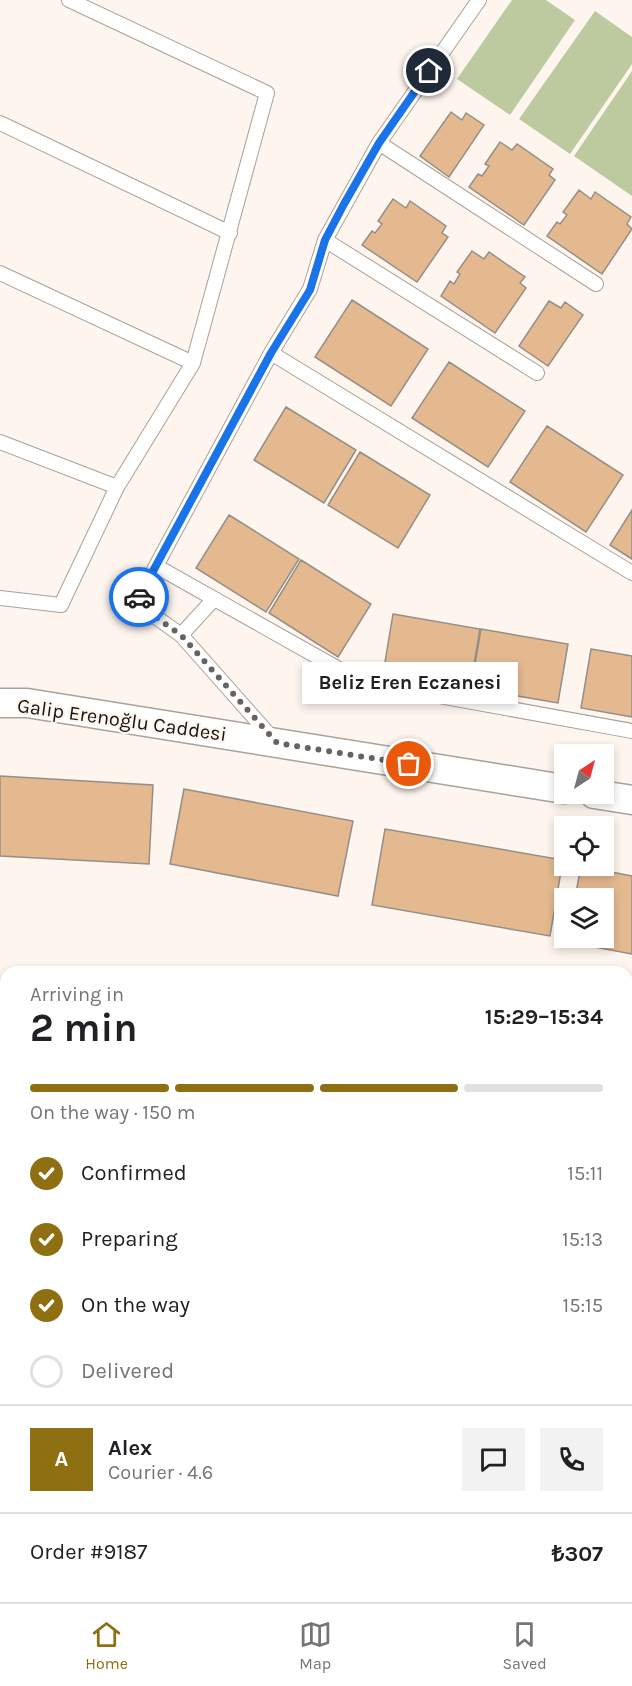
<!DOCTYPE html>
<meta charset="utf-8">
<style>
body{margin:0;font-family:Karla,sans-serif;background:#f2f2f2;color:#202124;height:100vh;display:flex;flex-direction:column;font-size:22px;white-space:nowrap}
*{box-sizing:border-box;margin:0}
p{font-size:20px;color:#757577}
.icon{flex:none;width:33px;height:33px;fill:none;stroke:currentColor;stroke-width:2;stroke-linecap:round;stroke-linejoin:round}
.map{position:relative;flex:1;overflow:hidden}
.panel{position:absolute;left:0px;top:966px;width:633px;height:636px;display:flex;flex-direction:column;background:#fff;border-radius:18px 18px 0 0;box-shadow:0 3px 9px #0003}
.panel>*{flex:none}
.needle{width:39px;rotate:36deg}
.buttons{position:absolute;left:554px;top:744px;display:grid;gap:12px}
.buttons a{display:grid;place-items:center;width:60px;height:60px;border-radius:0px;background:#fff;box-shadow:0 3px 9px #0003;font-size:30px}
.pin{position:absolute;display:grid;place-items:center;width:51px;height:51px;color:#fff;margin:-26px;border:3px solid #fff;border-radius:50%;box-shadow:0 2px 6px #0007}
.courier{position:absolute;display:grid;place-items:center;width:60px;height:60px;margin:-30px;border:4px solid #1a73e8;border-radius:50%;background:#fff;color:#222;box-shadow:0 2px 8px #0007}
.bubble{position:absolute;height:42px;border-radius:0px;background:#fff;box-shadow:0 3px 9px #0003;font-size:20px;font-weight:700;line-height:42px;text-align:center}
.headline em{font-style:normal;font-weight:700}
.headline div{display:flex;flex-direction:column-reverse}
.headline{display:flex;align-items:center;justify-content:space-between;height:102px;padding:0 30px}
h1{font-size:39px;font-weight:700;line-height:45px}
.bar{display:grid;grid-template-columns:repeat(4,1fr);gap:9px 6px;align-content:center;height:72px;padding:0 30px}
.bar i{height:8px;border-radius:4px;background:#e0e0e0}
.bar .current{background:#8e6f12}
.bar p{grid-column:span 4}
.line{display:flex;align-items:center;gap:15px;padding:0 30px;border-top:2px solid #e0e0e0}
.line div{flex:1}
.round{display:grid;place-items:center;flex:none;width:63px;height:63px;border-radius:0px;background:#f2f2f2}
ol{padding:0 30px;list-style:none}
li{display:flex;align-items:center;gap:18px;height:66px}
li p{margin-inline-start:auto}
li .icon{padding:6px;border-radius:50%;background:#8e6f12;color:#fff;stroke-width:4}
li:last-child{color:#757577}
li i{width:33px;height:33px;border:3px solid #e0e0e0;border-radius:50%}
.dock{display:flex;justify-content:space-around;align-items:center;height:84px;border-top:2px solid #e0e0e0;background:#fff;font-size:16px;color:#757577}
.dock a{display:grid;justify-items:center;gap:3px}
.dock .current{color:#8e6f12}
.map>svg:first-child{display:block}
.green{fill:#bdca9f}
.building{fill:#e4b98f;stroke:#958e87;stroke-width:1.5}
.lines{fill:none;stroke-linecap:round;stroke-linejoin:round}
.lane-casing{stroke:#a9a19a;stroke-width:16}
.street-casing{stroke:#a9a19a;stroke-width:31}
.secondary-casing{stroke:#a9a19a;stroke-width:35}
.lane{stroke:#fff;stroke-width:14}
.street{stroke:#fff;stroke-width:28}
.secondary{stroke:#fff;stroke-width:33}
.done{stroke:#68635f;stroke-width:6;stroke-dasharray:0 10.8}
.route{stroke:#1a73e8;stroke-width:8}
.labels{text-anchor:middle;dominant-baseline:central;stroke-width:4.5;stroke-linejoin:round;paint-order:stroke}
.street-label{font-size:20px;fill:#171412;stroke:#fef6ee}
</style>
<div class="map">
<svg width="632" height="1602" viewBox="0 0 632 1602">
<rect width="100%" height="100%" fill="#fef6ee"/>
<path class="green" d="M 512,0 L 546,0 L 575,20 L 510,115 L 457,79 Z
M 595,11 L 632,37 L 632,64 L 570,154 L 519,119 Z
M 632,71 L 632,196 L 574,156 Z"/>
<path class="building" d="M 451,112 L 462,120 L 466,113 L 484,125 L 449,177 L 420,156 Z
M 500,142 L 512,150 L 517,144 L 553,169 L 549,175 L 555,180 L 524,225 L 469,187 L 478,174 L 482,176 L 489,166 L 485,164 Z
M 579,190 L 591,199 L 595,192 L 631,217 L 627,224 L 632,229 L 602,274 L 547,236 L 557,222 L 560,224 L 567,215 L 563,212 Z
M 393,199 L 406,208 L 410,201 L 446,226 L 442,233 L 448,237 L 417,282 L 362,245 L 372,231 L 375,233 L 382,224 L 378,221 Z
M 472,251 L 484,259 L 489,252 L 525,277 L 520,283 L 526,288 L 495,333 L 441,296 L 450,281 L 454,284 L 460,274 L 457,272 Z
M 352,300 L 428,349 L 391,406 L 315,357 Z
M 549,301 L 561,308 L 565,302 L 583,315 L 548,366 L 519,346 Z
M 449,362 L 525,411 L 488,467 L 412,418 Z
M 286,407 L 356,450 L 324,503 L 254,460 Z
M 547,426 L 623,475 L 586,532 L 510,482 Z
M 360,452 L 430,495 L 398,548 L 328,505 Z
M 632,510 L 632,559 L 610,545 Z
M 229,515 L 299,559 L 266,612 L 196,568 Z
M 301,560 L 371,604 L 338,657 L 269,613 Z
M 393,614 L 480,629 L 470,688 L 383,674 Z
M 481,629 L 568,644 L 558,703 L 471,688 Z
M 591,649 L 632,656 L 632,717 L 581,708 Z
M 0,776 L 153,785 L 149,864 L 0,856 Z
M 184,789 L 353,821 L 338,896 L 170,864 Z
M 385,829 L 563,860 L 550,936 L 372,905 Z
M 581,866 L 632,876 L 632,954 L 567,942 L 568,938 L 603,938 L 603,898 L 575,898 Z"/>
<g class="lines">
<g class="lane-casing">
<path id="lane" d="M 0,123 L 230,233
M 379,143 L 596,284
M 325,240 L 537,373
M 0,273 L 193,363
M 271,353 L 632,573
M 0,442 L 117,487
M 156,566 L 362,682 L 632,731
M 0,598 L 61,605 L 117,487 L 193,363 L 267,93 L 69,0
M 181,635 L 214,599
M 273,739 L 181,635 L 136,603 L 271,353 L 310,289 L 325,240 L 379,143 L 479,0"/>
</g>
<g class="street-casing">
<path id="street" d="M 0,703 L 27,703 L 564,789
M 594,794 L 632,800"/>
</g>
<g class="secondary-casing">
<path id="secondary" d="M 627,1202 L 632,1201
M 0,1436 L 6,1432"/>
</g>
<use href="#lane" class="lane"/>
<use href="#street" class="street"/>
<use href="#secondary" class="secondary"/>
</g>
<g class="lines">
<path class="done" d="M 139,597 L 136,603 L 181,635 L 277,743 L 409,764"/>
<path class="route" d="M 139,597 L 271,353 L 310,290 L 325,240 L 344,204 L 379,143 L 429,71"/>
</g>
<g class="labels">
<g class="street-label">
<text transform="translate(122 720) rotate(8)">Galip Erenoğlu Caddesi</text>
</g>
</g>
</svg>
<div class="buttons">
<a><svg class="needle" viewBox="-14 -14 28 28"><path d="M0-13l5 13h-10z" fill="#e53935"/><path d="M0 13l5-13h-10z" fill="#757577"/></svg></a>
<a><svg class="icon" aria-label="locate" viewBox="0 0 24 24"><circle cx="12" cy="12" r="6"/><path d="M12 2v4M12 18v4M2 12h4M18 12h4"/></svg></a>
<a><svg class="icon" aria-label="layers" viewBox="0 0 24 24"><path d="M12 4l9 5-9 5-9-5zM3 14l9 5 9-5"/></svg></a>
</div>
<div class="pin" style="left:409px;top:764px;background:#ea580c"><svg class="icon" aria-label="bag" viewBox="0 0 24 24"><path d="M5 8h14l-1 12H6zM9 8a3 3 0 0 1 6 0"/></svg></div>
<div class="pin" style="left:429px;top:71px;background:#1f2937"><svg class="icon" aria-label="home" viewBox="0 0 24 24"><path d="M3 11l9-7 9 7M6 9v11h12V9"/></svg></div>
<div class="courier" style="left:139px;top:597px"><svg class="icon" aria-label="car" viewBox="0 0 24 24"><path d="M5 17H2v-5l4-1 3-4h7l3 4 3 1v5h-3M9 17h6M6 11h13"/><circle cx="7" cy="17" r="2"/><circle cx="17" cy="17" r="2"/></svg></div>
<div class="bubble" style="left:302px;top:662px;width:216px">Beliz Eren Eczanesi</div>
<section class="panel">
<div class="headline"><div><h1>2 min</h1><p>Arriving in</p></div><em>15:29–15:34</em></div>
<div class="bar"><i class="current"></i><i class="current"></i><i class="current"></i><i></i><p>On the way · 150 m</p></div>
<ol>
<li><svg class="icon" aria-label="check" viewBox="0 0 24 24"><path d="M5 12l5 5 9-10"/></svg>Confirmed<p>15:11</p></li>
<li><svg class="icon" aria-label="check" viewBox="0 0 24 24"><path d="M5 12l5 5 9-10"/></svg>Preparing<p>15:13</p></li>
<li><svg class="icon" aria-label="check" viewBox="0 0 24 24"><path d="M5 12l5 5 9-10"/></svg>On the way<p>15:15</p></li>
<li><i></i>Delivered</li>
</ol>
<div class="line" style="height:108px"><b class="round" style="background:#8e6f12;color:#fff">A</b><div><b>Alex</b><p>Courier · 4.6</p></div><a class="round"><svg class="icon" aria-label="chat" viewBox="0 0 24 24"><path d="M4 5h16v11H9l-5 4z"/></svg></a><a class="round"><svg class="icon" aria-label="phone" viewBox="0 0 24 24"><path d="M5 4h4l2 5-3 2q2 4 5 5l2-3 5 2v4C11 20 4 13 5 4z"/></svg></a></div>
<div class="line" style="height:78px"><div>Order #9187</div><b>₺307</b></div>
</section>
</div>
<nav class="dock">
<a class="current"><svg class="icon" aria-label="home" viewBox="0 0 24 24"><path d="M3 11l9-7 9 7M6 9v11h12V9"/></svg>Home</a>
<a><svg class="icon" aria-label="map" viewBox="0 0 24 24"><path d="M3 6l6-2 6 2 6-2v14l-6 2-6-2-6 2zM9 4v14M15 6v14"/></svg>Map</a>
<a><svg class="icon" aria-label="saved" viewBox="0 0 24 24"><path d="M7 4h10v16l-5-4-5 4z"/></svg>Saved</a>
</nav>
